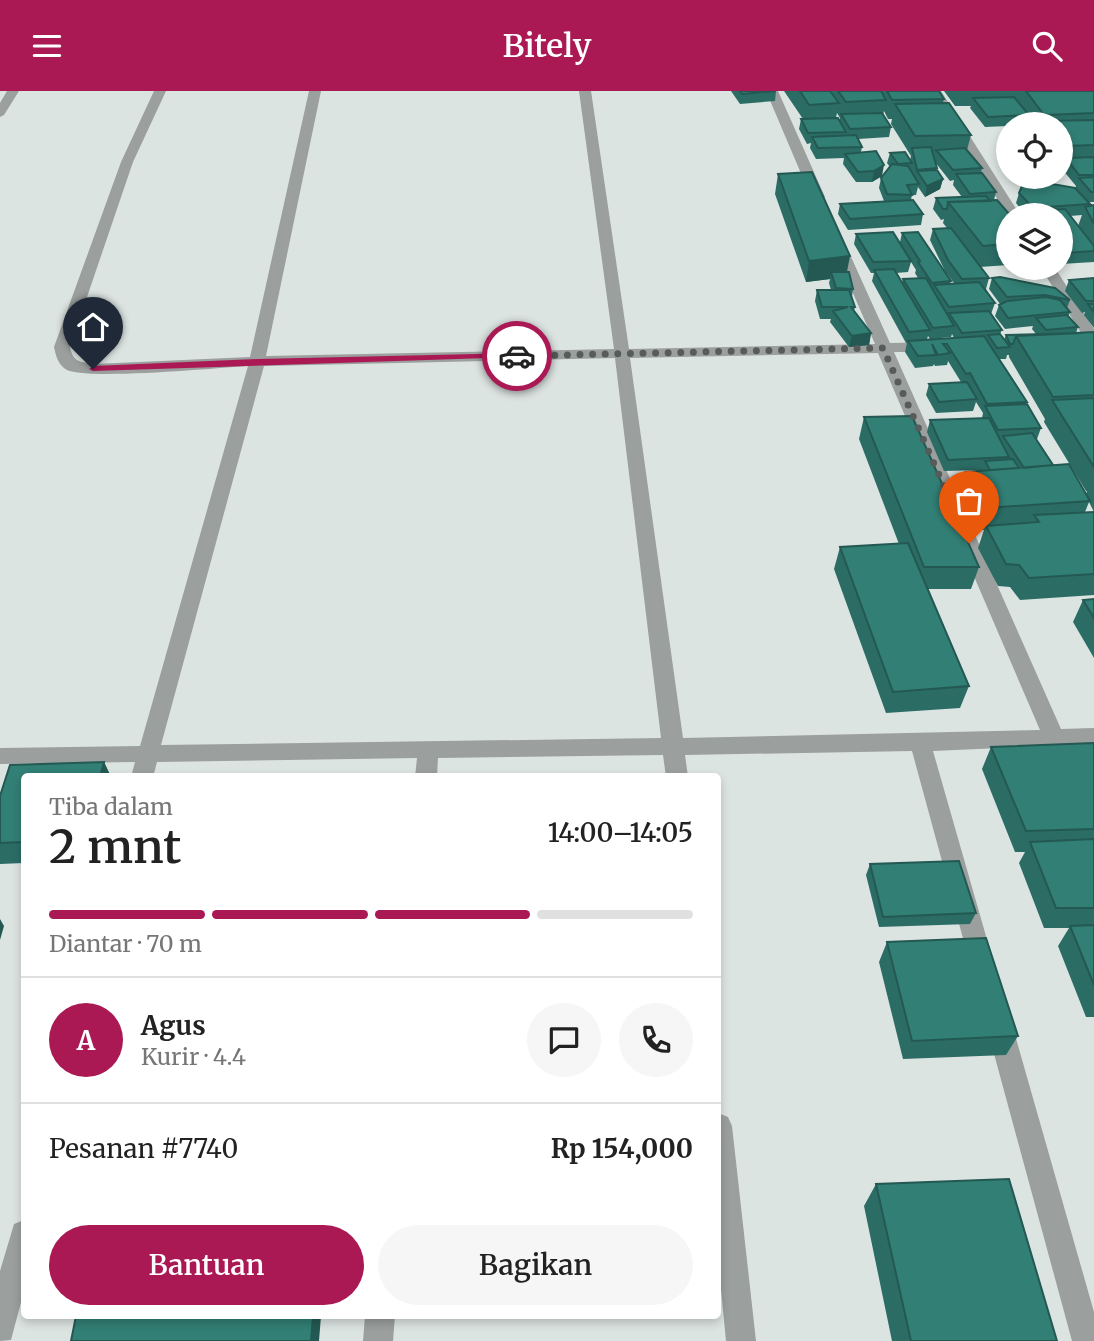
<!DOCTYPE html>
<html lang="id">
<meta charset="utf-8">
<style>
body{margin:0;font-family:Merriweather,serif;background:#f6f6f6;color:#222;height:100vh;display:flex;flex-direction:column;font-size:26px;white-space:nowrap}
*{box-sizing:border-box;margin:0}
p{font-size:23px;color:#767676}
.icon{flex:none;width:38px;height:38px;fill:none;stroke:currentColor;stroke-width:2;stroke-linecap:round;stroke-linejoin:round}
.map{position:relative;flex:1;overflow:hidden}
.side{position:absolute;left:21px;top:682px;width:700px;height:546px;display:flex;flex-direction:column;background:#fff;border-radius:7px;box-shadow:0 4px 10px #0003}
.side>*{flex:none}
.buttons{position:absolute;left:996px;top:21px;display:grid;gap:14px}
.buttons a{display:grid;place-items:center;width:77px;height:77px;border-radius:50%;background:#fff;box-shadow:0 4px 10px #0003;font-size:35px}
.pin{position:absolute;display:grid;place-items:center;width:60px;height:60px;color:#fff;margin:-72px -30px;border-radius:50% 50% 50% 0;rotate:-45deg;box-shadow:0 0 7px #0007}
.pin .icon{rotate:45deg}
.courier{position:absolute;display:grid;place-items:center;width:70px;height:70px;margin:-35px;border:5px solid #aa1954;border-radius:50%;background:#fff;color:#222;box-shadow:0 2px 9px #0007}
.overview em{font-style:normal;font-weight:600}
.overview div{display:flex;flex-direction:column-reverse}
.overview{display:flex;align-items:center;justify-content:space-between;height:119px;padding:0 28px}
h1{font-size:46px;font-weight:600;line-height:52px}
.bar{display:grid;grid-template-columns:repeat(4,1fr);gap:10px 7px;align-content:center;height:84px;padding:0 28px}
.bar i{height:9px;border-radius:5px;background:#e0e0e0}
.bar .current{background:#aa1954}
.bar p{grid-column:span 4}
.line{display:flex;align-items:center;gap:18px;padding:0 28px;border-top:2px solid #e0e0e0}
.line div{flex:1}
.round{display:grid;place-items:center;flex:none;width:74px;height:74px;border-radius:37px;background:#f6f6f6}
.cta{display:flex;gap:14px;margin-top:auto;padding:14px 28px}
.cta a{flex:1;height:80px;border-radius:42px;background:#aa1954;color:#fff;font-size:28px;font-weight:600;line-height:80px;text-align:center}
.cta a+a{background:#f6f6f6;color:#222}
header{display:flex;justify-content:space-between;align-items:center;height:91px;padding:0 28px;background:#aa1954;color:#fff;font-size:32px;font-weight:600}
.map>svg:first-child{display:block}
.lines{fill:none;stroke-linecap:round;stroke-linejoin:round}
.street{fill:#9b9f9e;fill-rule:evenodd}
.wall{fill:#2b6d65;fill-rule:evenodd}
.shaded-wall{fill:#235952}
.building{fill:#327f75;stroke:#235952;stroke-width:2}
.route{fill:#aa1954}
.done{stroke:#575c5a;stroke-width:7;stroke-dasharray:0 12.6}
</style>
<header><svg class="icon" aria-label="menu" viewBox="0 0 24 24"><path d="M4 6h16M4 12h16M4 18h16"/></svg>Bitely<svg class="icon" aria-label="search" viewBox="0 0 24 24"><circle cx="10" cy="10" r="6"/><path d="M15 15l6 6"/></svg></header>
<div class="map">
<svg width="1094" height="1250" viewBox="0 0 1094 1250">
<rect width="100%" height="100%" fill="#dce4e2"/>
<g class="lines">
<path class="street" d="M 7,0 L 19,0 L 4,24 L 0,26 L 0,12 Z
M 154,0 L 166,0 L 133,71 L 70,256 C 73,271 80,271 94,273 L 250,266 L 309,0 L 321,0 L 266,265 L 614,258 L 579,0 L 591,0 L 629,258 L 875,253 L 830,149 L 837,145 L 842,146 L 890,252 L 934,251 L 942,256 L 934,261 L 894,261 L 1061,638 L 1094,637 L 1094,653 L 933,660 L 994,873 L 991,881 L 982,884 L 973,881 L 970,873 L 912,660 L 685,664 L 688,686 L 666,686 L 663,664 L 438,667 L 437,686 L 415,686 L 417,667 L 157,671 L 153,686 L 131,686 L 135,671 L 0,673 L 0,657 L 140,655 L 248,275 C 216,277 89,289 67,279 C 58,274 56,265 54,256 L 121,71 ZM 878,262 L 1040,639 L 683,647 L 630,267 ZM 615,267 L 661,647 L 161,654 L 264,275 Z
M 766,0 L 778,0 L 825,106 L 823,109 L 818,110 L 811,106 Z
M 929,0 L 941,0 L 1020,124 L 1008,125 Z
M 1041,177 L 1055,177 L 1094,238 L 1094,255 L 1086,250 Z
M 1000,925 L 1009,929 L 1013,937 L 1094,1221 L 1094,1250 L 1072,1250 L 987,937 L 991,929 Z
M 718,1022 L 728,1026 L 732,1035 L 756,1250 L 726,1250 L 718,1167 Z
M 24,1129 L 24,1200 L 11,1249 L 0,1250 L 0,1180 L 14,1133 Z
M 365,1225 L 395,1225 L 393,1250 L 363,1250 Z"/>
</g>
<path class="wall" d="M 731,0 L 776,0 L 775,10 L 740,13 Z
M 784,0 L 939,0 L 944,8 L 943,12 L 971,44 L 967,59 L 982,77 L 981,82 L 996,101 L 994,109 L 1008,124 L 1008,174 L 980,176 L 989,187 L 986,198 L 995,212 L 991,223 L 1002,239 L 1000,243 L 1004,249 L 1006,244 L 1036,243 L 1032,238 L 1033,235 L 1005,238 L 995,225 L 999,214 L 1000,213 L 989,198 L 992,187 L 1070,209 L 1067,217 L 1070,221 L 1068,226 L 1078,236 L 1076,242 L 1094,241 L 1094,504 L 1020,509 L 1010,496 L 998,495 L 978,457 L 984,439 L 979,439 L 959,403 L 966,381 L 982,380 L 982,379 L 944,380 L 927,341 L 930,329 L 982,327 L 983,322 L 976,311 L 973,320 L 936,322 L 926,304 L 929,293 L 961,291 L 948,270 L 947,274 L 935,275 L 934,273 L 933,275 L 915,277 L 905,261 L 907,252 L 906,252 L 872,190 L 874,182 L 871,182 L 854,153 L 856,143 L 900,151 L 902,142 L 951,190 L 950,193 L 954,192 L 945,180 L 930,149 L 933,138 L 947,137 L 943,132 L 944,128 L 941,129 L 933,118 L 936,107 L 962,106 L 953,94 L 954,89 L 950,90 L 935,71 L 936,79 L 943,88 L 940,98 L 925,106 L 918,96 L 916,104 L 912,104 L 911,109 L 923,123 L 921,134 L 848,139 L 838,123 L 840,113 L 884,110 L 879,97 L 881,87 L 890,76 L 887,72 L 890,62 L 910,69 L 911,65 L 891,33 L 892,28 L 888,28 L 884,20 L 883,24 L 891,36 L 889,46 L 858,48 L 862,56 L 861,61 L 882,85 L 872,91 L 856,91 L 843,73 L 844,67 L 816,68 L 810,57 L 811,52 L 807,53 L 799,38 L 801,28 L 803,28 ZM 837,22 L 840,27 L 840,30 L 836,27 ZM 911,171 L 916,179 L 915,182 L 918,187 L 903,188 L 902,191 L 896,182 L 908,181 ZM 952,243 L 954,247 L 927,248 L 928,245 L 930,248 L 951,246 ZM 1007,264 L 1009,264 L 1009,266 L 1045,328 L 1044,331 L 1086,400 L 1087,400 L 1086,403 L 1053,374 L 1036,348 L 1037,348 L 1041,337 L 1026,313 L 1027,311 L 999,268 L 1006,268 ZM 1089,411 L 1094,421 L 1085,421 Z
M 944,0 L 1094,0 L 1094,111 L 1088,111 L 1090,113 L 1089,115 L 1094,114 L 1094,171 L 1061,173 L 1060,124 L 1026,124 L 1016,112 L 1019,102 L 1075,98 L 1076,95 L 1062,78 L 1063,75 L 1060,75 L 1060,33 L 1031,33 L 1028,30 L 1027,33 L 1008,33 L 1008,35 L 985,36 L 970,17 L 971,15 L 955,15 ZM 1082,124 L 1078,135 L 1070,125 Z
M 778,83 L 847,181 L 853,198 L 852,206 L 855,216 L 854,220 L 871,242 L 869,254 L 849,256 L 830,231 L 831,228 L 820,228 L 815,210 L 817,199 L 831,199 L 829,192 L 830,188 L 806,191 L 775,103 Z
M 1094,187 L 1094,237 L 1084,224 L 1085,221 L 1082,222 L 1065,200 L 1069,189 Z
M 864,326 L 979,476 L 971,498 L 927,498 L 969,595 L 960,617 L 886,622 L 834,478 L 840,456 L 899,453 L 859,348 Z
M 1094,508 L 1094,567 L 1073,531 L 1083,509 Z
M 1094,652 L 1094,926 L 1086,926 L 1058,855 L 1069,837 L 1044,837 L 1019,772 L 1025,761 L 1015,761 L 982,678 L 991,656 Z
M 104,671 L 111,686 L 24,686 L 24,772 L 0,773 L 0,705 L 10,674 Z
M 870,773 L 976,822 L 970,833 L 879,836 L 866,784 Z
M 887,851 L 1018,945 L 1006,964 L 903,968 L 879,871 Z
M 876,1093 L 1057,1250 L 892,1250 L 864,1115 Z"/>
<path class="shaded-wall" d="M 884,74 L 882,85 L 872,91 L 874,80 Z
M 943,88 L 940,98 L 925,106 L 927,95 Z
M 850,165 L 846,186 L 831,181 L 830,188 L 806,191 L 809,170 Z
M 871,242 L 869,254 L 849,256 L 852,245 Z
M 104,671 L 111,686 L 100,686 Z
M 0,828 L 4,835 L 0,849 Z
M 313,1225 L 321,1225 L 319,1250 L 311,1250 Z"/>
<path class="building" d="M 740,0 L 776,0 L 742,3 Z
M 800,0 L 830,0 L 839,12 L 809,14 Z
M 838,0 L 881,0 L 886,9 L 846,11 Z
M 887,0 L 939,0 L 944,8 L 892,9 Z
M 1026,0 L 1094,0 L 1094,22 L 1044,24 Z
M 1014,6 L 1029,24 L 988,26 L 973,7 Z
M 949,12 L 971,44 L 915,45 L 895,13 Z
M 882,22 L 891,36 L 850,38 L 841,23 Z
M 838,27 L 846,41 L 808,42 L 801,28 Z
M 1094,29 L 1094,54 L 1066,55 L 1060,48 L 1060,33 L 1048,33 L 1046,30 Z
M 856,44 L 862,56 L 818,57 L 812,46 Z
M 931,56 L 937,77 L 917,79 L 912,57 Z
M 965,57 L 982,77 L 953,79 L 936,59 Z
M 876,60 L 884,74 L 874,80 L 858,81 L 845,63 Z
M 905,61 L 912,72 L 898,73 L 890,62 Z
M 1094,66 L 1094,84 L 1079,84 L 1066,67 Z
M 892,73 L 908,75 L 919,93 L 907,94 L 912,104 L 887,103 L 881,87 Z
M 937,79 L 943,88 L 927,95 L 917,80 Z
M 812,81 L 850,165 L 809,170 L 778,83 Z
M 982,82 L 996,101 L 970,103 L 956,83 Z
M 1094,86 L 1094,101 L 1091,101 L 1079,87 Z
M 1052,93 L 1075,97 L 1090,113 L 1033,117 L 1019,102 L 1022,95 Z
M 986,105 L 990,110 L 948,111 L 947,118 L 943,118 L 936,107 Z
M 913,109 L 923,123 L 850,128 L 840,113 Z
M 997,109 L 1010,124 L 1008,124 L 1008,153 L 983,155 L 948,111 Z
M 1094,114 L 1094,133 L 1085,116 Z
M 1065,118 L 1094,155 L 1094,160 L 1065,162 L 1060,156 L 1060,124 L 1036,124 L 1033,120 Z
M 951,137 L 989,187 L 962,188 L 948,169 L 933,138 Z
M 893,141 L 911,170 L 873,171 L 856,143 Z
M 918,141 L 951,190 L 932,192 L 918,171 L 920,170 L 902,142 Z
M 894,178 L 930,239 L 909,241 L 874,179 Z
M 831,181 L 849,181 L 853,198 L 836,197 Z
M 1000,186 L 1055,197 L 1070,209 L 1045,204 L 1007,206 L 992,187 Z
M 926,187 L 954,235 L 933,237 L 903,188 Z
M 1094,187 L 1094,210 L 1086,210 L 1069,189 Z
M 979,191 L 995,212 L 949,216 L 934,194 Z
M 817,199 L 849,199 L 855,216 L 851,216 L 871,242 L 852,245 L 833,220 L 848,216 L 822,216 Z
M 1046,206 L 1060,209 L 1070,221 L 1008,227 L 999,214 L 1007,210 Z
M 1088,213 L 1094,213 L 1094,221 Z
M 989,220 L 1002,239 L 962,242 L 949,222 Z
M 1067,224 L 1078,236 L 1046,239 L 1036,227 Z
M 1094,241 L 1094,304 L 1053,306 L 1016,245 Z
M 1082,242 L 1016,245 L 1013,253 L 1010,253 L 1006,244 Z
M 1000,243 L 1010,256 L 997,257 L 988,244 Z
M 984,245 L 1027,311 L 987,313 L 970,282 L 966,283 L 947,253 L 943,253 L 950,262 L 938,264 L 932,253 L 936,264 L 918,265 L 908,250 Z
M 967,291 L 977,308 L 939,311 L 929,293 Z
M 1094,307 L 1094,376 L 1052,309 Z
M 1027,313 L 1041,337 L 998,339 L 985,315 Z
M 912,325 L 979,476 L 924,476 L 864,326 Z
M 989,327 L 1009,366 L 948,369 L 930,329 Z
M 1032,342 L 1053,374 L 1024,377 L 1003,345 Z
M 1013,368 L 1019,377 L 990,379 L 985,370 Z
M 1069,373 L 1090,410 L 986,417 L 966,381 Z
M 1094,421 L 1094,483 L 1029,487 L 1019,474 L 1006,473 L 986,435 L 1039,431 L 1034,424 Z
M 908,452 L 969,595 L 893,601 L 840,456 Z
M 1094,508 L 1094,527 L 1083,509 Z
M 1094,652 L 1094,738 L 1026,740 L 991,656 Z
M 104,671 L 100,686 L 24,686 L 24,751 L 0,752 L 0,705 L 10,674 Z
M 1094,748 L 1094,817 L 1056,817 L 1030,751 Z
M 959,770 L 976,822 L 883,826 L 870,773 Z
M 1094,834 L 1094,894 L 1070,835 Z
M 986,847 L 1018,945 L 912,950 L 887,851 Z
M 1009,1088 L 1057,1250 L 911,1250 L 876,1093 Z
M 76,1225 L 313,1225 L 311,1250 L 71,1250 Z"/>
<path class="route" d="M 517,262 L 520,266 L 93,280 L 89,278 L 93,275 L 257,268 Z"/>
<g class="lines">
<path class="done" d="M 517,265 L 883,257 L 969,452"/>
</g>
</svg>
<div class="buttons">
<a><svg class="icon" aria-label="locate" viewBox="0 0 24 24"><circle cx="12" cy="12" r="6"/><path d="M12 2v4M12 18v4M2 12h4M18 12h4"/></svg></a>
<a><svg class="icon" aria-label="layers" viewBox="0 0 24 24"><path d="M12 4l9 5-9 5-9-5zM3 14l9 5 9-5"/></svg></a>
</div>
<div class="pin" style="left:969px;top:452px;background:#ea580c"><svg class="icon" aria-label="bag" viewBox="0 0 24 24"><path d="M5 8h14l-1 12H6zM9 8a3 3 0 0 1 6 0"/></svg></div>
<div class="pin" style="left:93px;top:278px;background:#1f2937"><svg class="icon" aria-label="home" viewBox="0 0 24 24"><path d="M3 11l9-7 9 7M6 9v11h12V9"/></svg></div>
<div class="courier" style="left:517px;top:265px"><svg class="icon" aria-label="car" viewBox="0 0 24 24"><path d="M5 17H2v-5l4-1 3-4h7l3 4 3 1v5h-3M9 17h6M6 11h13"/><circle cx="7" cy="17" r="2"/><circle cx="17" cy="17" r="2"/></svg></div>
<section class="side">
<div class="overview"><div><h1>2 mnt</h1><p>Tiba dalam</p></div><em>14:00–14:05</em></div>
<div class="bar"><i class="current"></i><i class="current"></i><i class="current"></i><i></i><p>Diantar · 70 m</p></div>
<div class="line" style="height:126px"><b class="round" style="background:#aa1954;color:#fff">A</b><div><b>Agus</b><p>Kurir · 4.4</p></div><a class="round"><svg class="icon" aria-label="chat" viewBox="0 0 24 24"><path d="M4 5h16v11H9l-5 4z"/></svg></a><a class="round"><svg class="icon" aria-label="phone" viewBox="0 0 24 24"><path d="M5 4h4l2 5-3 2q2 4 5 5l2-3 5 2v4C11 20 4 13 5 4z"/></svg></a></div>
<div class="line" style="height:91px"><div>Pesanan #7740</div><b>Rp 154,000</b></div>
<div class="cta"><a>Bantuan</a><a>Bagikan</a></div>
</section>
</div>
